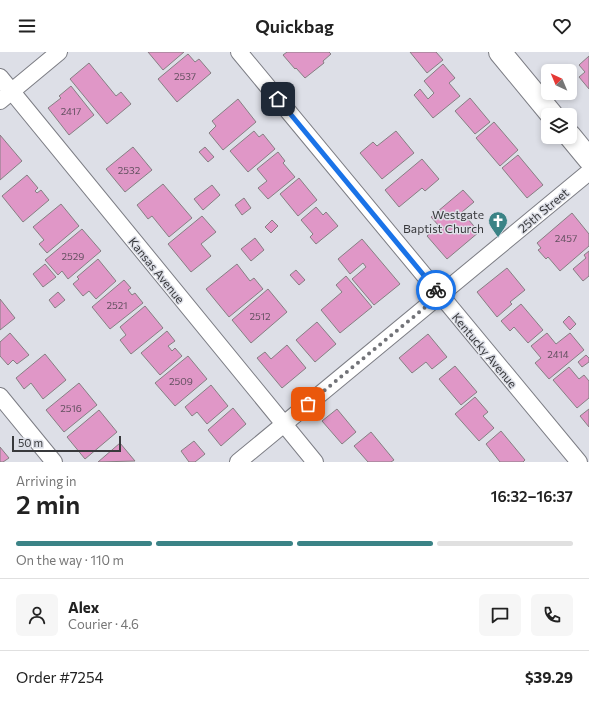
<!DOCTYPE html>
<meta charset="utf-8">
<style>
body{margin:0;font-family:Commissioner,sans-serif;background:#f6f6f6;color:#222;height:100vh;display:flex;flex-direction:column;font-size:15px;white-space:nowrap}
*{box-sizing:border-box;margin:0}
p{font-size:13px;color:#767676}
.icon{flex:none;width:22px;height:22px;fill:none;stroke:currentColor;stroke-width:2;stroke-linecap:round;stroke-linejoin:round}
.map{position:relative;height:410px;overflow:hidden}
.details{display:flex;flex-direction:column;background:#fff;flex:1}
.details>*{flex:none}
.needle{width:26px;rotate:316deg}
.controls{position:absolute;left:541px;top:12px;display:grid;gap:8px}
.controls a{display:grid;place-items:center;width:36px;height:36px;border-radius:6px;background:#fff;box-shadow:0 2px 6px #0003;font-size:20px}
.scale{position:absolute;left:12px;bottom:10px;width:109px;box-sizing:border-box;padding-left:4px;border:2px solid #38393c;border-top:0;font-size:11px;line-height:14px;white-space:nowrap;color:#38393c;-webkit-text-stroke:3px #dddfe7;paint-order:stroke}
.pin{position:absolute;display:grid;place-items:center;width:34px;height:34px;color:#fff;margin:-17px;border-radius:8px;box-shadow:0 2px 6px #0006}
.courier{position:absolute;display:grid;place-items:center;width:40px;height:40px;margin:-20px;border:3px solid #1a73e8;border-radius:50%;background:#fff;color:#222;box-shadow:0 1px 5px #0007}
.overview em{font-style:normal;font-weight:600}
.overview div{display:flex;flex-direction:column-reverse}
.overview{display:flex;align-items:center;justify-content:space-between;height:68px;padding:0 16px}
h1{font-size:26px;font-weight:600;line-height:30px}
.bar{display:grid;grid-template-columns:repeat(4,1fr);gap:6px 4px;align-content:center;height:48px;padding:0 16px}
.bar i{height:5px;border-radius:3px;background:#e0e0e0}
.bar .selected{background:#3b8386}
.bar p{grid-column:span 4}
.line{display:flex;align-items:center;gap:10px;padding:0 16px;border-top:1px solid #e0e0e0}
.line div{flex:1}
.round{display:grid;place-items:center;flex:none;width:42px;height:42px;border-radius:6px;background:#f6f6f6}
header{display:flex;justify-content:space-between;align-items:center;height:52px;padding:0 16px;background:#fff;font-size:18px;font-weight:600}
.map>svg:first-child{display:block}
.building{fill:#e097c7;stroke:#867f83}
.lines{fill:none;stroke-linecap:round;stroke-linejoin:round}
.street-casing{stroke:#7c7d84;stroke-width:18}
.secondary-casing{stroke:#7c7d84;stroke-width:24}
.street{stroke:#fff;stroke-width:16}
.secondary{stroke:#fff;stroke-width:22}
.done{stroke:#727378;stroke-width:4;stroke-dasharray:0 7.2}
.route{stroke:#1a73e8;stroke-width:5}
.labels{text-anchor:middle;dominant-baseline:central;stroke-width:3;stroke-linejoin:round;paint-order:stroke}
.number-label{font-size:10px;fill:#62505f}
.street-label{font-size:12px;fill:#38393c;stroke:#dddfe7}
.poi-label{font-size:12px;fill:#38393c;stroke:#dddfe7;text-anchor:end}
</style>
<header><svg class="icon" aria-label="menu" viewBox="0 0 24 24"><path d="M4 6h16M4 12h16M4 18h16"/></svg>Quickbag<svg class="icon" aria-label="heart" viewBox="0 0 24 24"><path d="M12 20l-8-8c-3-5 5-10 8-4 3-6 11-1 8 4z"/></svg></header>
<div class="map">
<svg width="589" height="410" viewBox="0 0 589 410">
<rect width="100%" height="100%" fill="#dddfe7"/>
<path class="building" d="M 148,0 L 184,0 L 163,18 Z
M 287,0 L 329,0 L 331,2 L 323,9 L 324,11 L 305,26 L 296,16 L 295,17 L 283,3 Z
M 410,0 L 436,0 L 443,8 L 427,21 Z
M 188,2 L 195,10 L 199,7 L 211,21 L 177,50 L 158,27 Z
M 589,4 L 589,37 L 579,25 L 585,20 L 579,13 Z
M 89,11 L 116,44 L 121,40 L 131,52 L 107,72 L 70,27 Z
M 443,12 L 455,26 L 449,31 L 460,44 L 433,66 L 414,43 L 420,37 L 428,47 L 434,41 L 424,29 Z
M 71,34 L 94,63 L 69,83 L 48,56 L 61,46 L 59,44 Z
M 470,46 L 490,70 L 475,82 L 455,59 Z
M 238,47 L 256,70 L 223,98 L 209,81 L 216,74 L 212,69 Z
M 494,70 L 518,98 L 500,114 L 476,86 Z
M 254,79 L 259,85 L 263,82 L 275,97 L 248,120 L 230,99 Z
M 396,79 L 414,101 L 382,127 L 360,101 L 373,90 L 377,94 Z
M 0,83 L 22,109 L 0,128 Z
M 133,95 L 152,118 L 125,140 L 106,117 Z
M 205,95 L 214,105 L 208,110 L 199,100 Z
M 278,100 L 285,109 L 283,111 L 295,125 L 268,147 L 258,136 L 267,129 L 257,117 Z
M 518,103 L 543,133 L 527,146 L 502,116 Z
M 422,107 L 439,127 L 425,139 L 422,136 L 399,155 L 385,138 Z
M 27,123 L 38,136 L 35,139 L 37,141 L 41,138 L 49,148 L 23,170 L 2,144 Z
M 299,126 L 317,148 L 298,164 L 280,142 Z
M 163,132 L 192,166 L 169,185 L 152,164 L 148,167 L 137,153 Z
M 212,133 L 220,143 L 203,158 L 194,147 Z
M 463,138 L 474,150 L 462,160 L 479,180 L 447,207 L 427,184 L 439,174 L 431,165 Z
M 244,146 L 251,156 L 242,163 L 235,153 Z
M 61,152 L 79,174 L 47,201 L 39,192 L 44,188 L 33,175 Z
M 316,155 L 323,163 L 326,160 L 338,174 L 316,192 L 310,185 L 313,182 L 301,168 Z
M 572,161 L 589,182 L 589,194 L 560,219 L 548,205 L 546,207 L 538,198 L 541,196 L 537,191 Z
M 202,164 L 216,180 L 201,192 L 211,204 L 191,220 L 168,192 Z
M 272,168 L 278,174 L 271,181 L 265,175 Z
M 82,177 L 101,199 L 68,227 L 62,219 L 58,223 L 45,208 Z
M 255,186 L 264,198 L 251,209 L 241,197 Z
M 362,187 L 400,232 L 374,253 L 352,227 L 366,215 L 363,211 L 350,222 L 338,207 Z
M 589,199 L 589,224 L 583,229 L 573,217 L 586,206 L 584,203 Z
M 98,207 L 116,229 L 96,247 L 89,239 L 83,244 L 73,232 L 79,227 L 77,225 Z
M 45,212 L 56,225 L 43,235 L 33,222 Z
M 237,212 L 250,229 L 254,226 L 263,237 L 229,265 L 206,237 Z
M 507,216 L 525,238 L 510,250 L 512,252 L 497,265 L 477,240 Z
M 296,218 L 305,228 L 299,233 L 290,223 Z
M 346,224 L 372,255 L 340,281 L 321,258 L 342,240 L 336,233 Z
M 124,228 L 131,236 L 128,238 L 132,243 L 135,241 L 143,251 L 110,277 L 92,255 Z
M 268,237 L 287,260 L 251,291 L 232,268 Z
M 58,240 L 65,248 L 55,256 L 49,248 Z
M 0,247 L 15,266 L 0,278 Z
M 521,252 L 543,278 L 528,291 L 514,275 L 510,279 L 501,269 Z
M 145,254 L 163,276 L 131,302 L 120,288 L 126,283 L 120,275 Z
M 569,264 L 576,272 L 570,278 L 563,270 Z
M 317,270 L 336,292 L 315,310 L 296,288 Z
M 167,279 L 175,289 L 168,294 L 172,299 L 175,296 L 182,304 L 160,323 L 141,301 Z
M 10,281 L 29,303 L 17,312 L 13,308 L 8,313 L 0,304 L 0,290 Z
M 547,281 L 556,292 L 570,281 L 584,298 L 549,327 L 535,311 L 541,306 L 531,294 Z
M 428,282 L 447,305 L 432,317 L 426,310 L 412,321 L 399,306 Z
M 287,293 L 306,316 L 282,336 L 257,306 L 265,300 L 271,307 Z
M 45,302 L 66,328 L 43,347 L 31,331 L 24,337 L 16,326 Z
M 586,303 L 589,306 L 589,310 L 582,315 L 578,310 Z
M 188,304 L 207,327 L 175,354 L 155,331 Z
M 455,314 L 477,340 L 461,353 L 439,327 Z
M 569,315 L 579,327 L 584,323 L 589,329 L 589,346 L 577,356 L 553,328 Z
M 79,331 L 97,353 L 64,380 L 46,358 Z
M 211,333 L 228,354 L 207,372 L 197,360 L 192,364 L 185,355 Z
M 475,345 L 488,360 L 483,364 L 494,376 L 479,389 L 455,362 Z
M 233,356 L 246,372 L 221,394 L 208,378 Z
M 337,357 L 356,380 L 342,392 L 322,369 Z
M 589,357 L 589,375 L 580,364 Z
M 99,358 L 117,380 L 85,407 L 67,385 Z
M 501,379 L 525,408 L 523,410 L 500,410 L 486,392 Z
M 371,380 L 394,408 L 391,410 L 368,410 L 354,394 Z
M 194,389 L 205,402 L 195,410 L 189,410 L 181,399 Z
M 120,391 L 135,409 L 98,410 Z
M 0,395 L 9,406 L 3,410 L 0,410 Z"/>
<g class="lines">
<g class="street-casing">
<path id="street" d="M 239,0 L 579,410
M 0,25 L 315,410
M 0,49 L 59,0
M 0,344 L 54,410
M 238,410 L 589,120"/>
</g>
<g class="secondary-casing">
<path id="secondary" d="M 500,0 L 552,63
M 570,84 L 589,107"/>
</g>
<use href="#street" class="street"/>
<use href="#secondary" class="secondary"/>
</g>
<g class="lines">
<path class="done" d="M 308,352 L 440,243 L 436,238"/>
<path class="route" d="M 278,47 L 436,238"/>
</g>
<defs>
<g id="church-pin" transform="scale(1)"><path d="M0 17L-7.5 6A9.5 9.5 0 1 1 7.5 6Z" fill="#3b8386" stroke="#dddfe7"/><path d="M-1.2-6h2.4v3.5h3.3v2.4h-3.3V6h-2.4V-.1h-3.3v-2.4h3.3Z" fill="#fff"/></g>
</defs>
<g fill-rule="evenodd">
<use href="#church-pin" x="498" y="169"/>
</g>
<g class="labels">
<g class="number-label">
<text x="185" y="24">2537</text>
<text x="71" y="59">2417</text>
<text x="129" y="118">2532</text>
<text x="566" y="186">2457</text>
<text x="73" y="204">2529</text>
<text x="117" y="253">2521</text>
<text x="260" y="264">2512</text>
<text x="558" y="302">2414</text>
<text x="181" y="329">2509</text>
<text x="71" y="356">2516</text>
</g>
<g class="street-label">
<text transform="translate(543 158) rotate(-40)">25th Street</text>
<text transform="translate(157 218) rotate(51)">Kansas Avenue</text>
<text transform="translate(485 298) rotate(50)">Kentucky Avenue</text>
</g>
<g class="poi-label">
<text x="484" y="162">Westgate<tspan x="484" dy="14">Baptist Church</tspan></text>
</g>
</g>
</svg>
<div class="controls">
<a><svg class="needle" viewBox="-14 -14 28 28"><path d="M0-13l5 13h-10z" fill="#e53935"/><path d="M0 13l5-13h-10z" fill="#767676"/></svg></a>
<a><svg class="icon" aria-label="layers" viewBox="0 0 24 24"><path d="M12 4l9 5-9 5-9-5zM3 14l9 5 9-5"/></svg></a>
</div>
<div class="scale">50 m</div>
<div class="pin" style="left:308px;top:352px;background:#ea580c"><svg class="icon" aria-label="bag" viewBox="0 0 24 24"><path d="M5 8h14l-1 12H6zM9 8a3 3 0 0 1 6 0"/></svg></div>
<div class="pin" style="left:278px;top:47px;background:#1f2937"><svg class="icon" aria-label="home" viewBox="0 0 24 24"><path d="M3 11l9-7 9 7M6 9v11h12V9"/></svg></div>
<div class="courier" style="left:436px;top:238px"><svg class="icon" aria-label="bike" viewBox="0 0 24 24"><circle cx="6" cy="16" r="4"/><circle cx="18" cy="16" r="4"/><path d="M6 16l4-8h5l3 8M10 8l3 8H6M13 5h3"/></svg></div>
</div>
<section class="details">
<div class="overview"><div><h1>2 min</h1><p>Arriving in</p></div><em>16:32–16:37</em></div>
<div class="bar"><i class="selected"></i><i class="selected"></i><i class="selected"></i><i></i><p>On the way · 110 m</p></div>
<div class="line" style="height:72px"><a class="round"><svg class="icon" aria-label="person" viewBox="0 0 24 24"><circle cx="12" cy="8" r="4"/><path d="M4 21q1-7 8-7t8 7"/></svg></a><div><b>Alex</b><p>Courier · 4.6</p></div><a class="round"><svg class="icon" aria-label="chat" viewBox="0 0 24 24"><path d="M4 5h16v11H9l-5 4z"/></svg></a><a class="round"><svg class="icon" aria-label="phone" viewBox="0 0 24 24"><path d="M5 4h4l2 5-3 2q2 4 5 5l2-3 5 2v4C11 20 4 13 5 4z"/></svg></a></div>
<div class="line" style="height:52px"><div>Order #7254</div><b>$39.29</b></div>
</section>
